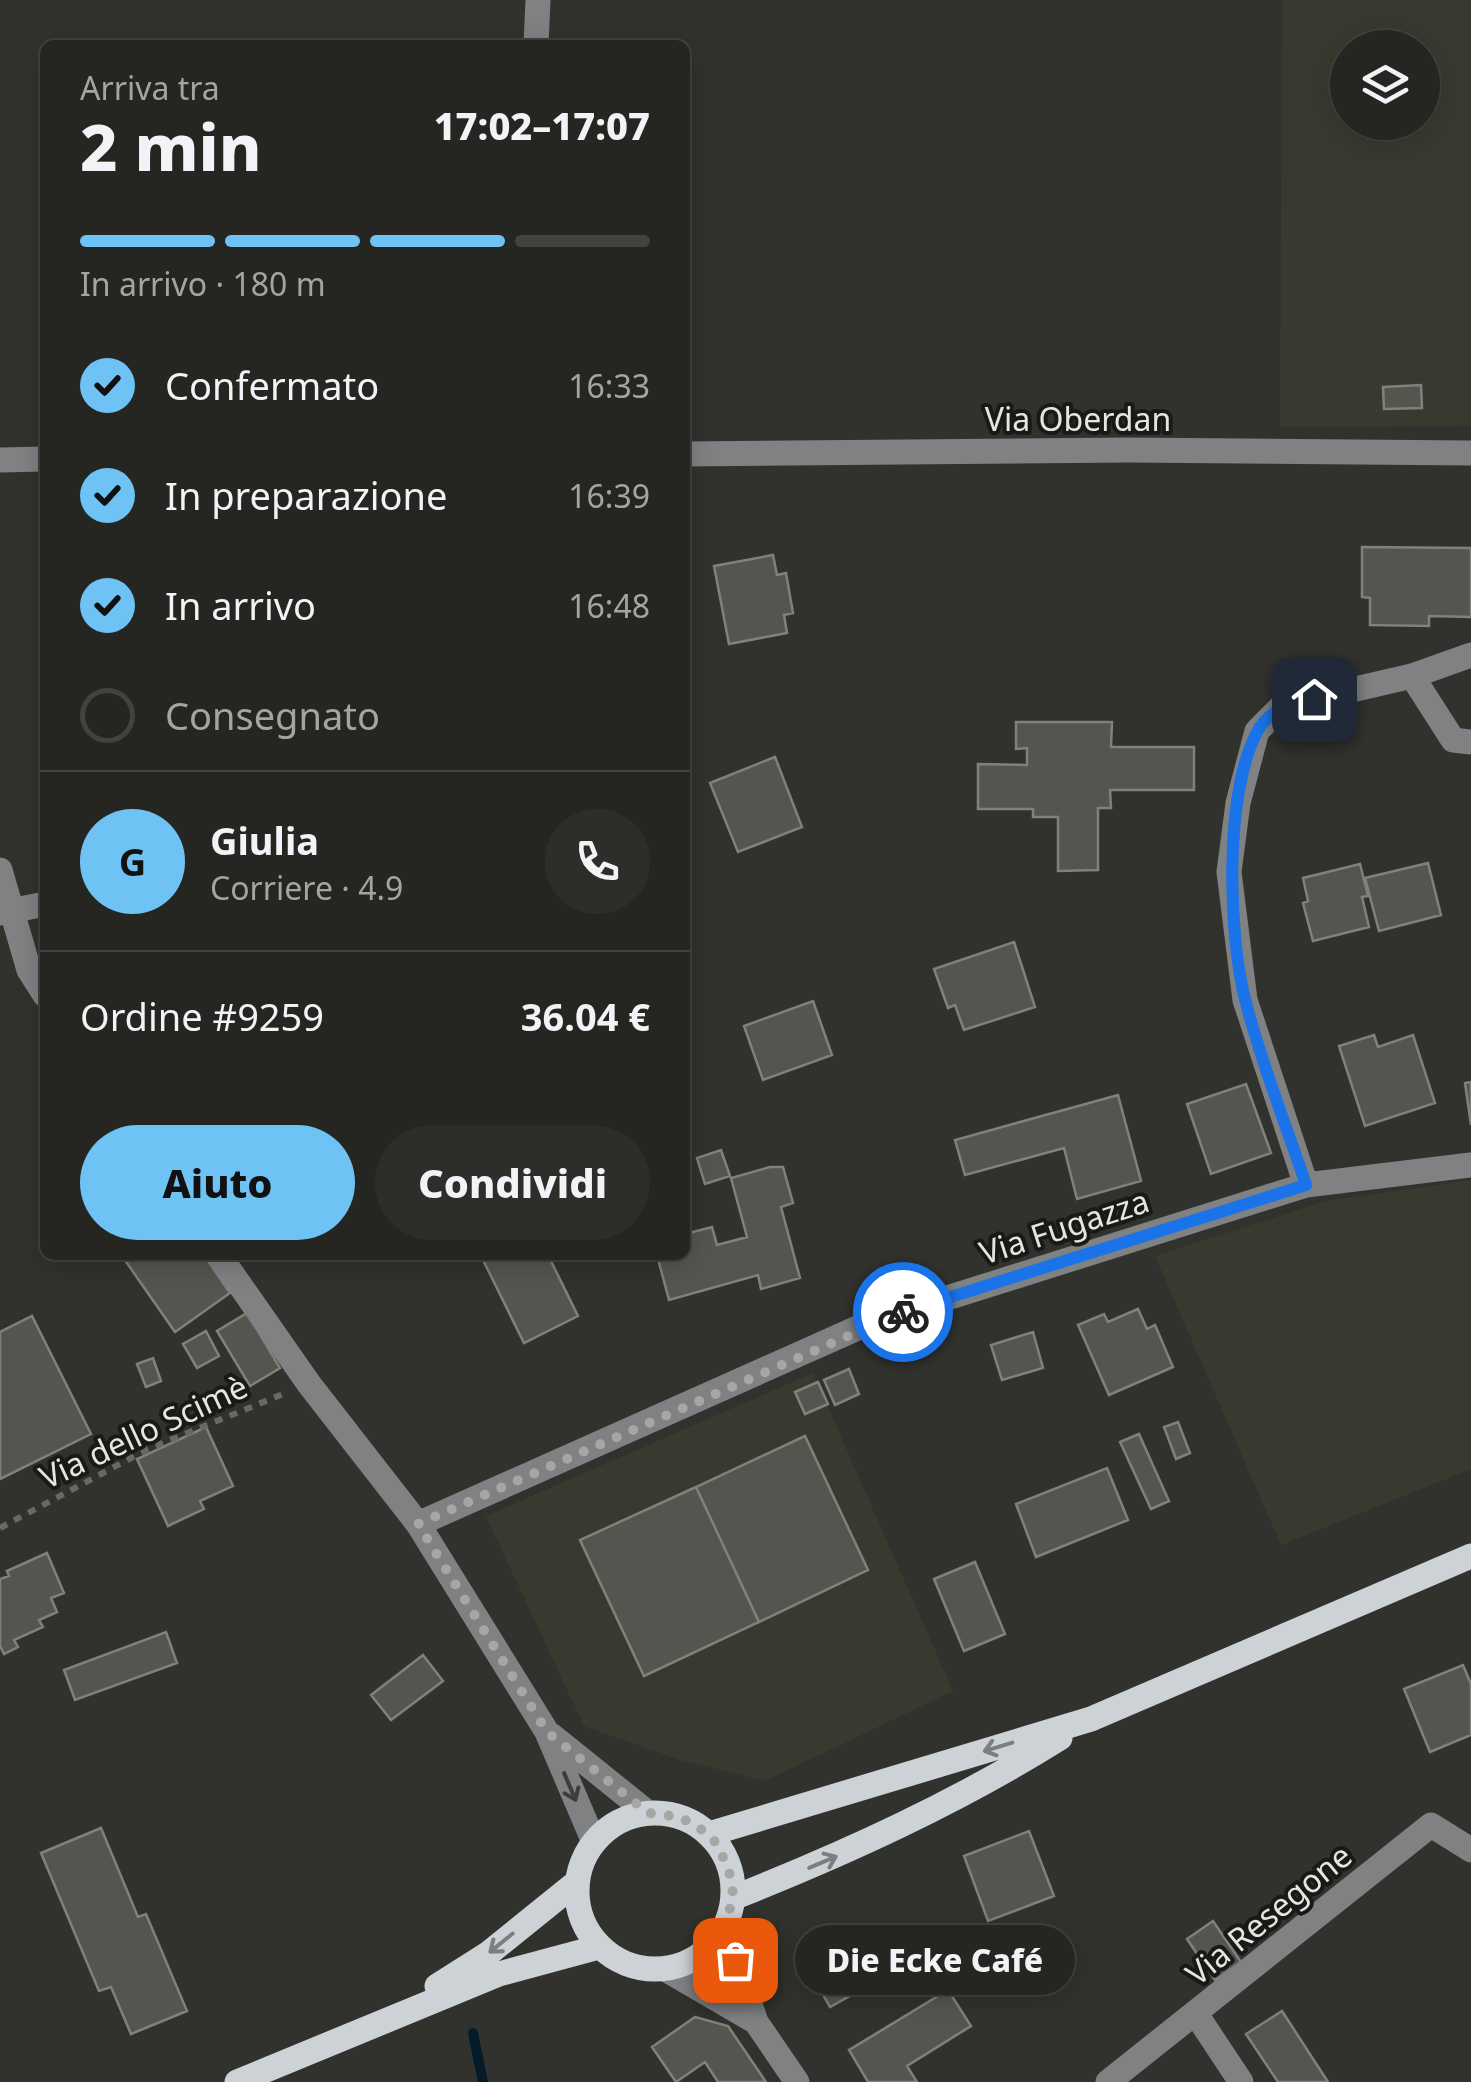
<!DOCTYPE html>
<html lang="it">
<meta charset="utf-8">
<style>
body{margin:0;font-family:"Noto Sans",sans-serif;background:#2d2e2a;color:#f1f3f6;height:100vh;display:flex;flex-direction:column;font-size:38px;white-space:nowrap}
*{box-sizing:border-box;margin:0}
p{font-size:32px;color:#a3a5a5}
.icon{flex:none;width:55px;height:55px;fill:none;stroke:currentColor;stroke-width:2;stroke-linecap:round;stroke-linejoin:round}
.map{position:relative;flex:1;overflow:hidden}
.sheet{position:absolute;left:40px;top:40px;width:650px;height:1220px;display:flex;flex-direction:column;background:#252622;border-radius:15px;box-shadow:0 5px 25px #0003,0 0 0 2px #424340}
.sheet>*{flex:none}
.controls{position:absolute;left:1330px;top:30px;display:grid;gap:20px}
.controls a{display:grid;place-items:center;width:110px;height:110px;border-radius:50%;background:#252622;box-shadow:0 5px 25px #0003,0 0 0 2px #424340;font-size:50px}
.pin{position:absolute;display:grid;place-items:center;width:85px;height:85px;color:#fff;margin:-42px;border-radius:20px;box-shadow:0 5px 15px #0006}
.courier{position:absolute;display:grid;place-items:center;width:100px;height:100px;margin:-50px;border:8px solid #1a73e8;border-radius:50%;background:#fff;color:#222;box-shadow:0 2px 12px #0007}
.bubble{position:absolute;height:70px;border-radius:35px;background:#252622;box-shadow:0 5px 25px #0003,0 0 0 2px #424340;font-size:32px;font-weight:800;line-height:70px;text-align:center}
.head em{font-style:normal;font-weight:800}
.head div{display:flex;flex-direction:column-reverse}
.head{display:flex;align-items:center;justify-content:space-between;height:170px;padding:0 40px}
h1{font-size:65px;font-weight:800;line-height:75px}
.bar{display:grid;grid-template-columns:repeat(4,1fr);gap:15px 10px;align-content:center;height:120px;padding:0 40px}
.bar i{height:12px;border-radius:8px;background:#424340}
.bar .current{background:#6fc2f4}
.bar p{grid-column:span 4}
.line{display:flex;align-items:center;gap:25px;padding:0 40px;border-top:2px solid #424340}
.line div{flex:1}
.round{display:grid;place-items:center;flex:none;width:105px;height:105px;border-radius:52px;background:#2d2e2a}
ol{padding:0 40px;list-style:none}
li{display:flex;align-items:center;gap:30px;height:110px}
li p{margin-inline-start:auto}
li .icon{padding:10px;border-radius:50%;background:#6fc2f4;color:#111;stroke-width:4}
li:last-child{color:#a3a5a5}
li i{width:55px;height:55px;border:5px solid #424340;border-radius:50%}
.button{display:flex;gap:20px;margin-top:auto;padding:20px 40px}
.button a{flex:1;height:115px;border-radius:60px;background:#6fc2f4;color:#111;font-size:40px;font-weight:800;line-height:115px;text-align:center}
.button a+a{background:#2d2e2a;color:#f1f3f6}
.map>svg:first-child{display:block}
.built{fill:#393a2f;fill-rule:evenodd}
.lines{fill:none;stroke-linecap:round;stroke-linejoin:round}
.stream{stroke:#041c29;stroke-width:10}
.building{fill:#555550;stroke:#80817b;stroke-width:2.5}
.path{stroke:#686965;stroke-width:6;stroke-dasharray:8 8;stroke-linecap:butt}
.minor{stroke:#7f8183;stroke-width:25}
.major{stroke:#ccd2d5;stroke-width:25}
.oneway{stroke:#7b7f80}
.oneway2{stroke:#3d3d3d}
.done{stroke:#a6a6a3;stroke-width:10;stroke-dasharray:0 18}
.route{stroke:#1a73e8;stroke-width:12}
.labels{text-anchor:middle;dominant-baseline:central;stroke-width:8;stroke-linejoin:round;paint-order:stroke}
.street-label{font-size:32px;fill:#e5e5e2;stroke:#191917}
</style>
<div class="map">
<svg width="1471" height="2082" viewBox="0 0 1471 2082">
<rect width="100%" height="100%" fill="#31322d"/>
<path class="built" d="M 1282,0 L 1471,0 L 1471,426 L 1280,427 ZM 1348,48 L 1422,48 L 1422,122 L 1348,122 Z
M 1471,1180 L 1471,1469 L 1281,1545 L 1155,1256 L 1326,1201 Z
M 813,1373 L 953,1691 L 765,1781 L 680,1760 L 584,1726 L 486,1516 Z"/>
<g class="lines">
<path class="stream" d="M 473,2033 L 483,2082"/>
</g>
<path class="building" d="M 1421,385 L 1422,408 L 1384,409 L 1383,387 Z
M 1362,547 L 1471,548 L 1471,617 L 1429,616 L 1429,626 L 1370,625 L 1370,598 L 1362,597 Z
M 773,555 L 777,575 L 786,573 L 793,613 L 784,615 L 787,633 L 729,644 L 714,566 Z
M 1016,722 L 1112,722 L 1111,747 L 1194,747 L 1194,790 L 1110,790 L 1111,808 L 1098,808 L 1098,870 L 1058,871 L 1058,817 L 1033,817 L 1033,809 L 978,809 L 978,764 L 1027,765 L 1027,748 L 1016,749 Z
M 775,757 L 802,827 L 738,852 L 710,783 Z
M 1428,863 L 1441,915 L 1379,931 L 1365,878 Z
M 1360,864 L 1368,896 L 1362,897 L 1369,927 L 1313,941 L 1303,903 L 1308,901 L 1303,878 Z
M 1014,942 L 1035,1007 L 964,1030 L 955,1005 L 948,1008 L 934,969 Z
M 813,1001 L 832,1055 L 763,1080 L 744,1026 Z
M 1374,1035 L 1378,1047 L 1413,1035 L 1435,1103 L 1365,1126 L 1339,1046 Z
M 1471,1082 L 1471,1125 L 1465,1083 Z
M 1246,1084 L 1271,1153 L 1211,1174 L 1187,1104 Z
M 1118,1095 L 1141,1181 L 1077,1199 L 1064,1148 L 965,1175 L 955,1140 Z
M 721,1150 L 730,1176 L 705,1184 L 697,1158 Z
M 770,1167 L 783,1167 L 793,1203 L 781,1207 L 800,1278 L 761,1289 L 758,1275 L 669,1300 L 657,1255 L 685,1255 L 685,1234 L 712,1227 L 717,1245 L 747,1237 L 731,1178 Z
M 204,1255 L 230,1293 L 175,1332 L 122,1256 Z
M 499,1255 L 548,1255 L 578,1316 L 524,1343 L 484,1262 Z
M 1138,1309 L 1147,1329 L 1155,1325 L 1173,1367 L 1109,1395 L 1078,1325 L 1104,1314 L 1108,1322 Z
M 247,1313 L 280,1368 L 250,1386 L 217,1331 Z
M 32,1316 L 91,1434 L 0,1479 L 0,1332 Z
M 206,1331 L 219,1356 L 197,1368 L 183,1344 Z
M 1033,1332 L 1043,1368 L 1002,1380 L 991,1345 Z
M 153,1358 L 161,1381 L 146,1387 L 137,1364 Z
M 849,1369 L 859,1394 L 835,1405 L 824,1380 Z
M 818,1382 L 828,1404 L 805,1414 L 795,1392 Z
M 1178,1422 L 1190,1453 L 1176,1459 L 1164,1427 Z
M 206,1427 L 233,1486 L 200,1501 L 204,1509 L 168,1526 L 137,1459 Z
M 1139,1434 L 1169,1501 L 1151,1509 L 1120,1442 Z
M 805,1436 L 868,1570 L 759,1622 L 696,1487 Z
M 1107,1468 L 1128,1520 L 1036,1557 L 1016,1504 Z
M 696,1487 L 759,1622 L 644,1676 L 580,1540 Z
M 47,1553 L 64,1593 L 51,1598 L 57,1612 L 39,1620 L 43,1627 L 14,1640 L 18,1647 L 4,1654 L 0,1646 L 0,1579 L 9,1576 L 7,1571 Z
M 975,1562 L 1005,1634 L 964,1651 L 934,1579 Z
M 166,1632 L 177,1663 L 75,1700 L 64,1670 Z
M 423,1655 L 443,1681 L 391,1720 L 371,1695 Z
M 1463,1665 L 1471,1684 L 1471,1735 L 1430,1752 L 1404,1689 Z
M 101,1828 L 138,1917 L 146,1914 L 187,2011 L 131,2034 L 111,1987 L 99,1991 L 41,1853 Z
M 1029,1831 L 1054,1896 L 988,1921 L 964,1856 Z
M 1213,1921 L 1241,1962 L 1215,1980 L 1187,1939 Z
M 860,1941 L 882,1978 L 830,2007 L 809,1970 Z
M 948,1990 L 971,2026 L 907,2066 L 917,2082 L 868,2082 L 849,2050 Z
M 1282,2011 L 1328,2082 L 1278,2082 L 1246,2034 Z
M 695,2017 L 728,2026 L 766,2082 L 718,2082 L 705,2062 L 676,2082 L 652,2047 Z"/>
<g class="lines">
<path class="path" d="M 0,1528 L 148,1449 L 283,1394"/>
<path class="minor" d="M 536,45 L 538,0
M 685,454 L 1129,450 L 1471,453
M 0,460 L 45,459
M 1412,676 L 1453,740 L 1471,742
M 0,870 L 29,970 L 45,995
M 0,913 L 45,904
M 1306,1185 L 1245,1000 L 1229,872 L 1238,803 L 1257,731 L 1282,706 L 1412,676 L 1471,655
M 219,1255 L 309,1384 L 418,1524 L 547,1732 L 594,1842
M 418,1524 L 871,1322 L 1306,1185 L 1471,1165
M 551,1735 L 648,1813
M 724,1928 L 756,2022 L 797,2082
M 665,1969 L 756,2022
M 1196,2014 L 1241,2082
M 1108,2082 L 1431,1825 L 1471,1850"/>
<path class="major" d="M577 1891a78 78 0 1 1 156 0a78 78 0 1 1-156 0Z
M 709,1834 L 1091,1719 L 1471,1556
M 733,1898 C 846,1853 956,1803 1060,1738
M 437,1986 L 489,1953 L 577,1882
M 237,2082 L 499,1974 L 599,1947"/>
</g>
<defs><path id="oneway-shaft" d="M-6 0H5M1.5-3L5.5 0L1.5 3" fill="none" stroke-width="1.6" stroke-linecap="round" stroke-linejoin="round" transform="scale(2.5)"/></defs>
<g class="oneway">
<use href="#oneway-shaft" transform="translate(998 1747) rotate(163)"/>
<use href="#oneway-shaft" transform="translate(823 1862) rotate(-23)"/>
<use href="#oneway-shaft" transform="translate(501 1943) rotate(141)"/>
</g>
<use class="oneway2" href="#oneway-shaft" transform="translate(570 1787) rotate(67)"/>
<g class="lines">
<path class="done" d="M 735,1960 L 724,1928 L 733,1898 L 732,1880 L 719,1847 L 709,1834 L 680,1817 L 648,1813 L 547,1732 L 418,1524 L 903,1312"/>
<path class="route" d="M 903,1312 L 1306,1185 C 1286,1125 1262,1065 1246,1003 C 1228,936 1224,795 1257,732 C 1269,709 1292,704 1314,699"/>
</g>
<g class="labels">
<g class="street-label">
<text x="1078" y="418">Via Oberdan</text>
<text transform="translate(1064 1226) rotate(-18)">Via Fugazza</text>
<text transform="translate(143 1431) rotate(-25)">Via dello Scimè</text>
<text transform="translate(1268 1914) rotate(-39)">Via Resegone</text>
</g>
</g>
</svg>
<div class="controls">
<a><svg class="icon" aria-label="layers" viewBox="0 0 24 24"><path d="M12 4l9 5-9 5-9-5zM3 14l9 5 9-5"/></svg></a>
</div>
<div class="pin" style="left:735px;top:1960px;background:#ea580c"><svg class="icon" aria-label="bag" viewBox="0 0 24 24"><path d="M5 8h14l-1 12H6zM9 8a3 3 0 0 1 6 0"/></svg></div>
<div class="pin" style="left:1314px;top:699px;background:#1f2937"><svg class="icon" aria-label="home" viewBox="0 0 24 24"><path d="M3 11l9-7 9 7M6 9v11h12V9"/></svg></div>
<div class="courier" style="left:903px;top:1312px"><svg class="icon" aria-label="bike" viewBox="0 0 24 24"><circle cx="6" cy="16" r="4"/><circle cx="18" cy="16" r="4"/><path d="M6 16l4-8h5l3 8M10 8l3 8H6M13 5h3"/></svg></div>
<div class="bubble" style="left:795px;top:1925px;width:280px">Die Ecke Café</div>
<section class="sheet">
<div class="head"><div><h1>2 min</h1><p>Arriva tra</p></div><em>17:02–17:07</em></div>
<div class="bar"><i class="current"></i><i class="current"></i><i class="current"></i><i></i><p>In arrivo · 180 m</p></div>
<ol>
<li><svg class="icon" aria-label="check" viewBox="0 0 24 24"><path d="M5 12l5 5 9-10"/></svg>Confermato<p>16:33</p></li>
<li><svg class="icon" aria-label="check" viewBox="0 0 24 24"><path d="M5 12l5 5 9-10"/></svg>In preparazione<p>16:39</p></li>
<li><svg class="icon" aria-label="check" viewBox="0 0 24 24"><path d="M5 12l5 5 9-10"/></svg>In arrivo<p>16:48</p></li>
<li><i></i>Consegnato</li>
</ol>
<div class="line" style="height:180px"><b class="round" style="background:#6fc2f4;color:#111">G</b><div><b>Giulia</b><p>Corriere · 4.9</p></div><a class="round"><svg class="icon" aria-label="phone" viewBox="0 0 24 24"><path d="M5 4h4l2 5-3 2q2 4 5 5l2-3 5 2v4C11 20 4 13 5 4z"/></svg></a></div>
<div class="line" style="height:130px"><div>Ordine #9259</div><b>36.04 €</b></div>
<div class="button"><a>Aiuto</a><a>Condividi</a></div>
</section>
</div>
